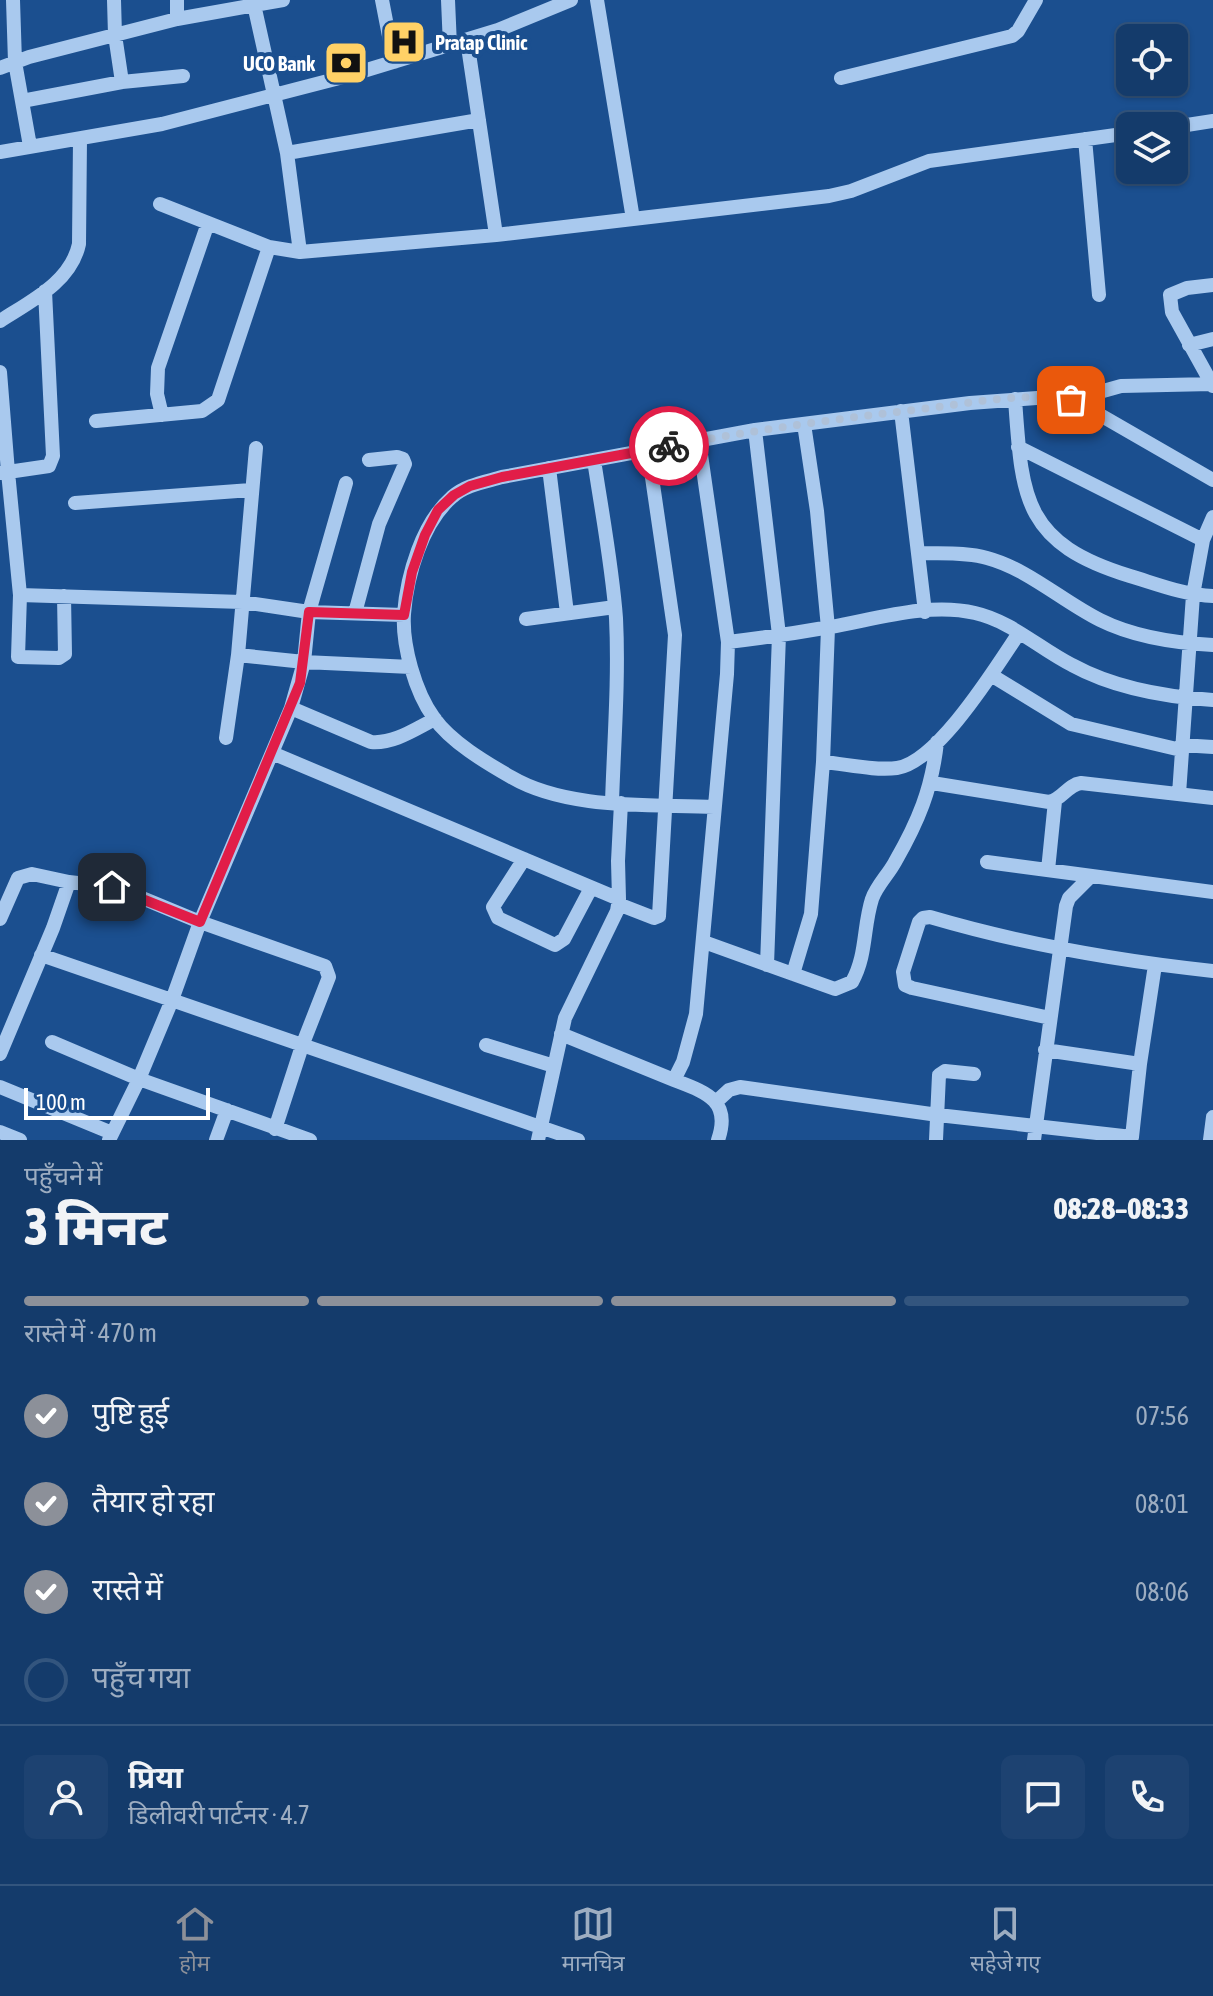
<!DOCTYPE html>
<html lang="hi">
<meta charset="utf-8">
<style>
body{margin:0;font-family:"Asap Condensed","Noto Sans Devanagari",sans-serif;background:#1d4271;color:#f1f3f6;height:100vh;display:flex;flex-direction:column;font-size:30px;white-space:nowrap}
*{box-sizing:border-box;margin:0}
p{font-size:26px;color:#9dadc1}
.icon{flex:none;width:44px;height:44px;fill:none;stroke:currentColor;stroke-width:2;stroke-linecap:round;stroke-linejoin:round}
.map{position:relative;height:1140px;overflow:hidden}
.sheet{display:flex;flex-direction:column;background:#143b6b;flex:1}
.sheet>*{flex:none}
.tools{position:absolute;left:1116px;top:24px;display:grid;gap:16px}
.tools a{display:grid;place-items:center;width:72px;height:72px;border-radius:12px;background:#143b6b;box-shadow:0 2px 6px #0004,0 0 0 2px #33557e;font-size:40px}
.scale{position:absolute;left:24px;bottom:20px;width:186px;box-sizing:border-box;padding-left:8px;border:4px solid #fff;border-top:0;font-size:22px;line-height:28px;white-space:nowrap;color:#fff;-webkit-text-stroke:6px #1b4f8f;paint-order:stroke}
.pin{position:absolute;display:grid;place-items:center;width:68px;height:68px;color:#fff;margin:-34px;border-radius:16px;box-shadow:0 4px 12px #0006}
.courier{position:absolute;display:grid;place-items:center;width:80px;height:80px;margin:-40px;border:6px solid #e11d48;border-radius:50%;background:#fff;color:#222;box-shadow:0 2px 10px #0007}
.head em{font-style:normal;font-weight:800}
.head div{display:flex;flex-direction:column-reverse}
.head{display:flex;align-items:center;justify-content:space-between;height:136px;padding:0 24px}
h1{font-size:52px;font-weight:800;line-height:60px}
.bar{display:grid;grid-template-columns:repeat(4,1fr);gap:12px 8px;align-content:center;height:96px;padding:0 24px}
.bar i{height:10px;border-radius:6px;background:#33557e}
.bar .on{background:#8c9099}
.bar p{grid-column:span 4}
.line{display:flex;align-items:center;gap:20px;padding:0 24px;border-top:2px solid #33557e}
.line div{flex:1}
.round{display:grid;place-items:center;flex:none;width:84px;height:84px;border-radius:12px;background:#1d4271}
ol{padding:0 24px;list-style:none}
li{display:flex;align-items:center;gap:24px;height:88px}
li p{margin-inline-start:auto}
li .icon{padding:8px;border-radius:50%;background:#8c9099;color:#fff;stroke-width:4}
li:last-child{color:#9dadc1}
li i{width:44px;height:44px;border:4px solid #33557e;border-radius:50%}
.tab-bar{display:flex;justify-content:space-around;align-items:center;height:112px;border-top:2px solid #33557e;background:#143b6b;font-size:22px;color:#9dadc1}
.tab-bar a{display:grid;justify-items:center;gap:4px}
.tab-bar .on{color:#8c9099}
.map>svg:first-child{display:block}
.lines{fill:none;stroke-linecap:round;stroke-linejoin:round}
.minor{stroke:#a9c9ee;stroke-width:14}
.done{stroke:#afc1d8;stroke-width:8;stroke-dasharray:0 14.4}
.route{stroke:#e11d48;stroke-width:10}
.labels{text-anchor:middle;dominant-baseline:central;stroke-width:8;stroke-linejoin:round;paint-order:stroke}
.poi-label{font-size:20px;font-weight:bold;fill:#fff;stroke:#1b4f8f;text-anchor:start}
</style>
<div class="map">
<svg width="1213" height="1140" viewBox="0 0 1213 1140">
<rect width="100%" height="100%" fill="#1b4f8f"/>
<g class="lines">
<path class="minor" d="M 13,0 L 15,62 L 30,146
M 253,0 L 287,153 L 300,252 L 496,235 L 829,196 L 851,191 L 929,161 L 1130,133
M 382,0 L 394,62
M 448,0 L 450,46
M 597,0 L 633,219
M 177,19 L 177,0
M 467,40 L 496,235
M 0,68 L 29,57 L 177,19 L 283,0
M 841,78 L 1012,36 L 1018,31 L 1036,0
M 122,82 L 183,76
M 22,101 L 122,82 L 115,35 L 114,0
M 1174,127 L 1213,121
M 1085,139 L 1099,295
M 0,152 L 162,124 L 347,76 L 498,30 L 571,0
M 287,153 L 479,120
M 160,204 L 269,247 L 300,252
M 1213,285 L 1187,288 L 1170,295 L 1172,312 L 1213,386
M 45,291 L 53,456 L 49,466 L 8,472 L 20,595 L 18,657 L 59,658 L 65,654 L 64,596
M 0,321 C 31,301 71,282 79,244 L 80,139
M 1189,345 L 1213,339
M 0,372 L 8,472 L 0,473
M 1015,399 C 1022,499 1023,543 1130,576 C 1157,584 1184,595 1213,596
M 1071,400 L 1121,386 L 1212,384
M 901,411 L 925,612
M 162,415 L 157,394 L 158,368 L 208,223
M 96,421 L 202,411 L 218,400 L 269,247
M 804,424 L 817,511 L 828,628 L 823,762 L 811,914 L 793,974 L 835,989 L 852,982 C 867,955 863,927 872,899 C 877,885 888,875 895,862 C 918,822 932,789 937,742
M 755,430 L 779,635 L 767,965
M 1018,447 L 1203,540
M 594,460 C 602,513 612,565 616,618 C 619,679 614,741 612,802
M 549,468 L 567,613
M 75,503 L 251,490
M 919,553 C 942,554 965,552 987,558 C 1028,569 1062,601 1100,620 C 1134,637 1175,643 1213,645
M 20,595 L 242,602 L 309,612 L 404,615
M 355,613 L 379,524 L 405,464 L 403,459 L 397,457 L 369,460
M 526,619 L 615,607
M 728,642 C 762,638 796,633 830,627 C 876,619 929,602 975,613 C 1011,621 1040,649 1072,665 C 1114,688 1166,697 1213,700
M 238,655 L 304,662 L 309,612 L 346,483
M 991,675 L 1071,724 L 1181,750
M 291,708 L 371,742 C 394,744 415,729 435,719
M 226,738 L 238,655 L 256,448
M 1181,745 L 1213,747
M 272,753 L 619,899
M 823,762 C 846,764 874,771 897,768 C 938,762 996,667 1019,633
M 932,783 L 1049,802 C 1063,799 1067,785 1081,783 L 1213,798
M 1179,794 L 1193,595 L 1203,540 L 1213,517
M 714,807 C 650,804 567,810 511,777 C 485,762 451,742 434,718 C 415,692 402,645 404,614 C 407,575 422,523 452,497 C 465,485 485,482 502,477 L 755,430 L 970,403 L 1051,397 L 1071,400 L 1095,412 L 1213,480
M 524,859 L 493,907 L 498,918 L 555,945 L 564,939 L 591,888
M 987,862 L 1213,892
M 1048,870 L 1055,801
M 618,904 L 654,918 L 659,916 L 675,635 L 648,450
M 0,919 L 18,878 L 32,874 L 69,882
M 704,942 L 793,974
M 41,955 L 578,1140
M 1050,1018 L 912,988 L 905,985 L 903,972 L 919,922 L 923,918 L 930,917 C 1022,944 1118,961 1213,971
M 561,1034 L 674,1080 L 683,1062 L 696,1014 L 727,674 L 728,642 L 699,441
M 52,1042 L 139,1079 L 310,1140
M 486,1045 L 554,1066
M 1045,1050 L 1140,1064
M 0,1054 L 53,928 L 69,882 L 112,887 L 130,893 L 200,922 L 325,966 L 329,977 L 302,1046 L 275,1129
M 674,1080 C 705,1092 732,1100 718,1140
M 0,1087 L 112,1133
M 717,1101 L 729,1090 L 740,1087 L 938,1115 L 1132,1137 L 1140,1064 L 1155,965
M 0,1132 L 20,1140
M 109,1140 L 139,1079 L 172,1000 L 200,922 L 291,708 L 304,662 L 411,667
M 216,1140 L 227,1110
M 538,1140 L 565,1018 L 617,911 L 619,899 L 618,861 L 621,803
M 936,1140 L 939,1075 L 945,1071 L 974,1074
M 1034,1140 L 1066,906 L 1069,898 L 1090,877
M 1210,1140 L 1213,1117"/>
</g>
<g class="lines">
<path class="done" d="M 669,446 C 756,430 843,418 930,408 C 976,402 1026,392 1071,400"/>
<path class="route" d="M 112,887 L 200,922 L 300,683 L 309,612 L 404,615 L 412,572 L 425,535 L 438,510 L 454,495 L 470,486 L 502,477 L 669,446"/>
</g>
<defs>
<g id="hospital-square" transform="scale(2.3)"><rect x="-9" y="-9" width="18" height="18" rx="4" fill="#ffd166" stroke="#1b4f8f"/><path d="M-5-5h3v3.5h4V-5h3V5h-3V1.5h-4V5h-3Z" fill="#111"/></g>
<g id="bank-square" transform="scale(2.3)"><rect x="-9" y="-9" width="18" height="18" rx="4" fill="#ffd166" stroke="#1b4f8f"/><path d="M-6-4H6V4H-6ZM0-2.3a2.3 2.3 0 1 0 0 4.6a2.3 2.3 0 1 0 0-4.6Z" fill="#111"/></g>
</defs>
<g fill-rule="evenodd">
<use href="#hospital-square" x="404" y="42"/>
<use href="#bank-square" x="346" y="63"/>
</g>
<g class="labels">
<g class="poi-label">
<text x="435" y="42">Pratap Clinic</text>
<text x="315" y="63" text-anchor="end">UCO Bank</text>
</g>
</g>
</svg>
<div class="tools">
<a><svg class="icon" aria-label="locate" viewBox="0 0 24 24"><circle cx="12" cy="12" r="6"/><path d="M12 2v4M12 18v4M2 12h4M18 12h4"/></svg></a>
<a><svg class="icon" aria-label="layers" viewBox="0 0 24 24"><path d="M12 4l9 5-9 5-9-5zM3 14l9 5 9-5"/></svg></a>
</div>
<div class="scale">100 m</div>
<div class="pin" style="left:1071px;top:400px;background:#ea580c"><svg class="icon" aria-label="bag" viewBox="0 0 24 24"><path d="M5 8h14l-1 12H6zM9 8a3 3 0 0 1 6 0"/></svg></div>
<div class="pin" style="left:112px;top:887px;background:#1f2937"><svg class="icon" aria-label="home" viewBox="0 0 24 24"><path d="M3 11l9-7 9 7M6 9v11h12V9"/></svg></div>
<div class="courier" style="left:669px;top:446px"><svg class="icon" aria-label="bike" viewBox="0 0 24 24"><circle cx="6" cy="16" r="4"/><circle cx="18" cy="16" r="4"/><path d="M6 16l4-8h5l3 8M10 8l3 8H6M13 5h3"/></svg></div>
</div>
<section class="sheet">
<div class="head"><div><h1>3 मिनट</h1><p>पहुँचने में</p></div><em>08:28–08:33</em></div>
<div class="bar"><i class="on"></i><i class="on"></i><i class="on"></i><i></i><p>रास्ते में · 470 m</p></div>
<ol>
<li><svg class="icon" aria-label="check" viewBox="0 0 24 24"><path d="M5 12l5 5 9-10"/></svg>पुष्टि हुई<p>07:56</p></li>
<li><svg class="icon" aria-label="check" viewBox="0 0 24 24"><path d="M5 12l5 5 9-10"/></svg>तैयार हो रहा<p>08:01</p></li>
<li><svg class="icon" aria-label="check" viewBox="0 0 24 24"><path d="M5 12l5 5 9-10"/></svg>रास्ते में<p>08:06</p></li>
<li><i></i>पहुँच गया</li>
</ol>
<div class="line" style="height:144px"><a class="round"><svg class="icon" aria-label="person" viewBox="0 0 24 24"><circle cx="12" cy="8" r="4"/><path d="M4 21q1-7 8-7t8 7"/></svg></a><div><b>प्रिया</b><p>डिलीवरी पार्टनर · 4.7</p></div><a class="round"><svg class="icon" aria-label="chat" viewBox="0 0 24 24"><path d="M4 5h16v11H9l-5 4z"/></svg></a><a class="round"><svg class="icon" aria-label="phone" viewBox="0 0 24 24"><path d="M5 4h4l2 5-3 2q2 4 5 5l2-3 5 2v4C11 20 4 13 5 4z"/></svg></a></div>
</section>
<nav class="tab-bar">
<a class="on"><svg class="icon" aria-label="home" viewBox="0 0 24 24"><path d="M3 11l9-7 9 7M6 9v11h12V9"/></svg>होम</a>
<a><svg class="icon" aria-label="map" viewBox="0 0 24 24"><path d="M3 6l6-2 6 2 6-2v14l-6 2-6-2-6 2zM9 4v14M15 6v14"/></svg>मानचित्र</a>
<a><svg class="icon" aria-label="saved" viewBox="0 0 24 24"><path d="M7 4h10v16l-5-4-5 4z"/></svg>सहेजे गए</a>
</nav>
